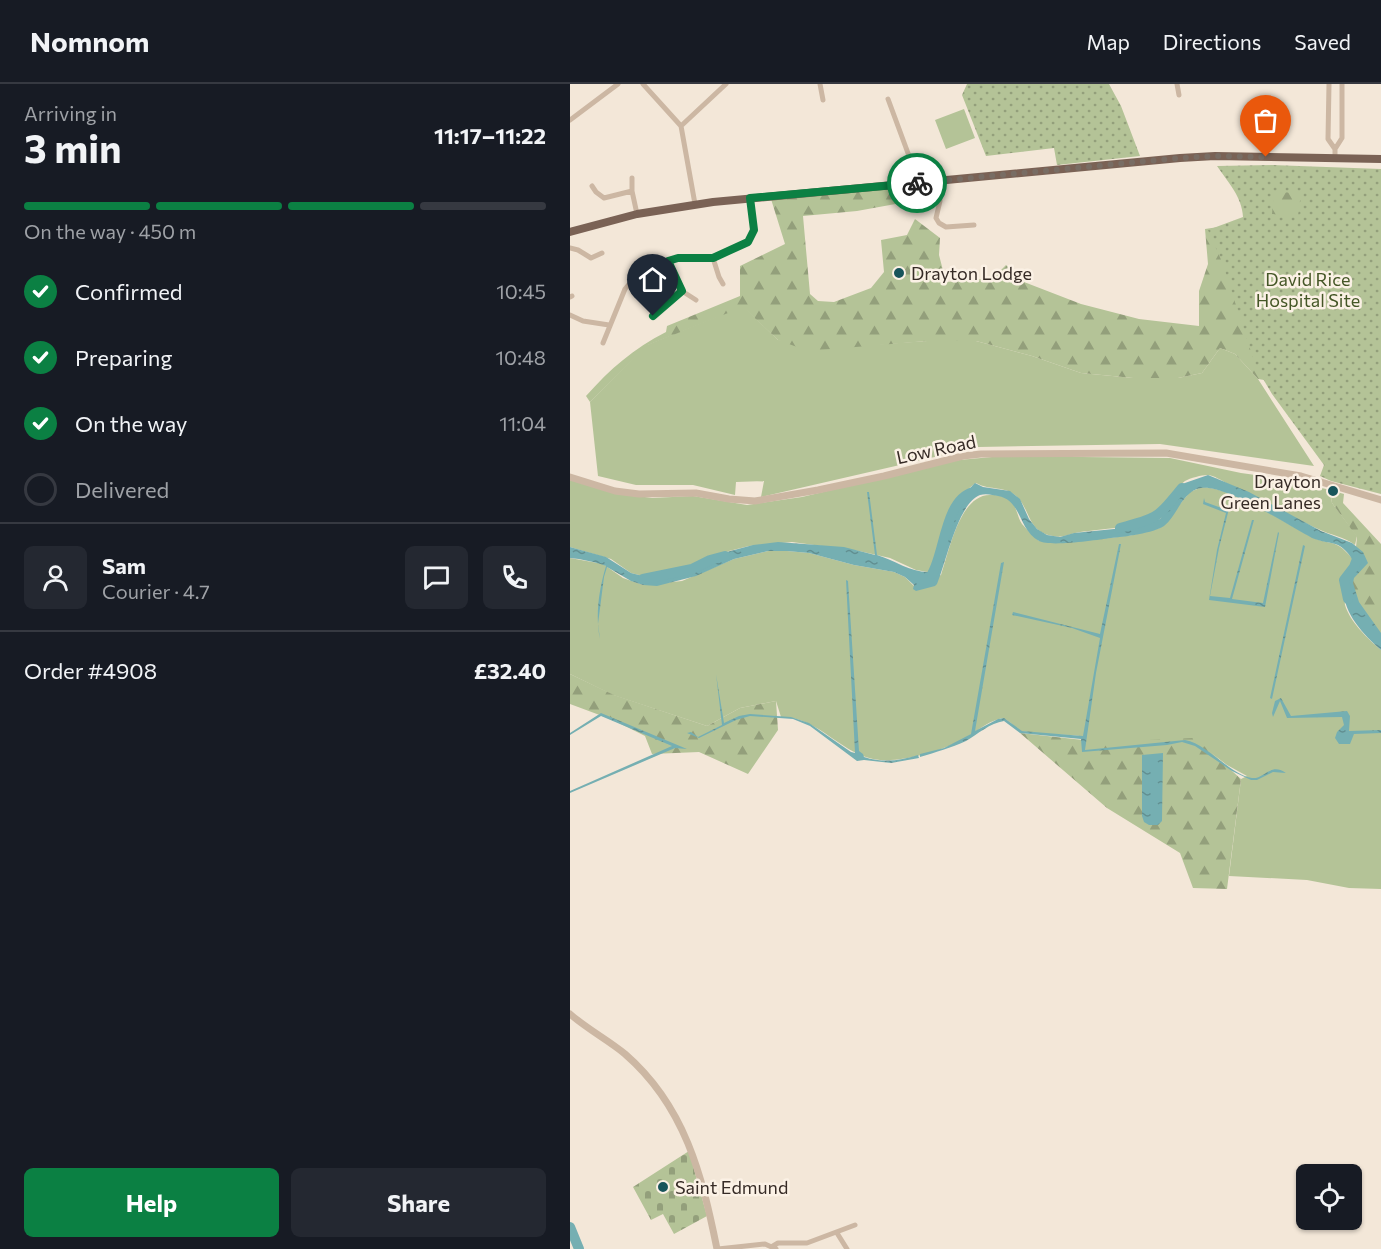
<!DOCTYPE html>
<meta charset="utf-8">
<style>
body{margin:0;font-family:Commissioner,sans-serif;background:#242831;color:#f1f3f6;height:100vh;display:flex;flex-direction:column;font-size:22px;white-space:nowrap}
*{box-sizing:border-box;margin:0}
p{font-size:20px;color:#9ea1a6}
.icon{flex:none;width:33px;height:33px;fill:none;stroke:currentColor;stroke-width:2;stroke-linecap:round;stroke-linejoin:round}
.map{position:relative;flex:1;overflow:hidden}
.panel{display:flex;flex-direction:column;background:#171b24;width:570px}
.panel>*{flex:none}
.tools{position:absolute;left:726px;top:1080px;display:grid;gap:12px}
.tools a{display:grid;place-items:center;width:66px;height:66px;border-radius:9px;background:#171b24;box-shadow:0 2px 4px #0004;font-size:30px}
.pin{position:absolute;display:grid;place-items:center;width:51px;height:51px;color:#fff;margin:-62px -26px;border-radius:50% 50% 50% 0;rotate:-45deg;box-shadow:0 0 6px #0007}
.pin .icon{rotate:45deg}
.courier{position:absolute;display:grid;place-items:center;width:60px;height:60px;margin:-30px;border:4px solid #0b8043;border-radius:50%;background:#fff;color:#222;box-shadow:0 2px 8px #0007}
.overview em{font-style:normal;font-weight:700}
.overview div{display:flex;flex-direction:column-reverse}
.overview{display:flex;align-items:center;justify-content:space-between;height:102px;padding:0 24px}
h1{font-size:39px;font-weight:700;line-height:45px}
.bar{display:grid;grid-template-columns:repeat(4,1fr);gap:9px 6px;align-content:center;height:72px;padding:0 24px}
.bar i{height:8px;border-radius:4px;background:#363941}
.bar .on{background:#0b8043}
.bar p{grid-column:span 4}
.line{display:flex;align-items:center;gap:15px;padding:0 24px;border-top:2px solid #363941}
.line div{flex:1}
.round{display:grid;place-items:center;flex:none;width:63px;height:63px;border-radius:9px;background:#242831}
ol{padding:0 24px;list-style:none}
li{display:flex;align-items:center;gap:18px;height:66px}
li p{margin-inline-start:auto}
li .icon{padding:6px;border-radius:50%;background:#0b8043;color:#fff;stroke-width:4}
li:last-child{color:#9ea1a6}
li i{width:33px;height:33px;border:3px solid #363941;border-radius:50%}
.button{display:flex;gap:12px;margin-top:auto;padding:12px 24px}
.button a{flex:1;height:69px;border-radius:9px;background:#0b8043;color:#fff;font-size:24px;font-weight:700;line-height:69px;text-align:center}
.button a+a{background:#242831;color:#f1f3f6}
header{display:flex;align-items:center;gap:36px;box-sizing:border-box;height:84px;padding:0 30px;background:#171b24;border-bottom:2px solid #363941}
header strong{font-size:28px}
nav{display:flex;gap:33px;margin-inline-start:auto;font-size:21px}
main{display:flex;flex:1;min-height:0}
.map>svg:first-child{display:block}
.grass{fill:#b4c397}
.forest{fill:url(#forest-firs)}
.cemetery{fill:url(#cemetery-stones)}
.park{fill:url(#park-dots);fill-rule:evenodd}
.water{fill:url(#water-ripples)}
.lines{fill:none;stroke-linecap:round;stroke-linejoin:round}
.river{stroke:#75afb2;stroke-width:10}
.minor{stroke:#ccb7a3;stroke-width:5}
.tertiary{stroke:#ccb7a3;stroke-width:7}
.primary{stroke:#7a6255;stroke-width:8}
.done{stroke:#786d64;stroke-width:6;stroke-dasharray:0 10.8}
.route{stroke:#0b8043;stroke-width:8}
.poi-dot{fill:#18555b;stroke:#fbf1e5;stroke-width:2}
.labels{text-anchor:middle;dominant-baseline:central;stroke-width:5;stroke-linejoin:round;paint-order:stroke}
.poi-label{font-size:18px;fill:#362b26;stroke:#fbf1e5;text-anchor:start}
.park-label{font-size:18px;fill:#455727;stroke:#fbf1e5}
.street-label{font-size:18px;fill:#362b26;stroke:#fbf1e5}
</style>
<header>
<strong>Nomnom</strong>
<nav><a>Map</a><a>Directions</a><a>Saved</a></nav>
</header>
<main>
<section class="panel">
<div class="overview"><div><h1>3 min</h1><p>Arriving in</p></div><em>11:17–11:22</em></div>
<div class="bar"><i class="on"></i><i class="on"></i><i class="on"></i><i></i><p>On the way · 450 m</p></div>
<ol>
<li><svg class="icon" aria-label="check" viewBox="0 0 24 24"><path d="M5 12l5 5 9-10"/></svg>Confirmed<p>10:45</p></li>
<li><svg class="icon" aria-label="check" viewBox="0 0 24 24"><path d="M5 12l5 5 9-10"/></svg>Preparing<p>10:48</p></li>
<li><svg class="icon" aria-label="check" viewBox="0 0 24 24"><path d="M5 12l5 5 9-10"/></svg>On the way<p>11:04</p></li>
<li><i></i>Delivered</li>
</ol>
<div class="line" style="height:108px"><a class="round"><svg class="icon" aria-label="person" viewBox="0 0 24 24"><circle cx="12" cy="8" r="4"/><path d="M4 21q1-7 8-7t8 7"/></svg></a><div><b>Sam</b><p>Courier · 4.7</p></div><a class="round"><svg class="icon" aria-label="chat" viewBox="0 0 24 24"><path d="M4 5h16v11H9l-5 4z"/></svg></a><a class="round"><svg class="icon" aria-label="phone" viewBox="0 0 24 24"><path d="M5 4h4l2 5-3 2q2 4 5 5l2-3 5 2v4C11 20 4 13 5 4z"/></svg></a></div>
<div class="line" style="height:78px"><div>Order #4908</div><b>£32.40</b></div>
<div class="button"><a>Help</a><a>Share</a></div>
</section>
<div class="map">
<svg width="811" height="1165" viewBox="0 0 811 1165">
<defs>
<pattern id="forest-firs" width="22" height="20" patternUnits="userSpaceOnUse" patternTransform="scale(1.5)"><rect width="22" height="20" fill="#b4c397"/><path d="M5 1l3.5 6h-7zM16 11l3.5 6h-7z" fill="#939f7b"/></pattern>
<pattern id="cemetery-stones" width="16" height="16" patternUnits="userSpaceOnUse" patternTransform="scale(1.5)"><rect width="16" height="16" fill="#b4c397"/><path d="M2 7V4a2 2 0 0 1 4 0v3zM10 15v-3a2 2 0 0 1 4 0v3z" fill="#939f7b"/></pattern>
<pattern id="park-dots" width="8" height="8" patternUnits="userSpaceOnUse" patternTransform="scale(1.5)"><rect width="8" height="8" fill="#b4c397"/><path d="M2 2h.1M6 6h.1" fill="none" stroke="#939f7b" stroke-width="1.8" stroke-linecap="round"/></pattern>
<pattern id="water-ripples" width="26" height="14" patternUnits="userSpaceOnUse" patternTransform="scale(1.5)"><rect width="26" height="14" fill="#75afb2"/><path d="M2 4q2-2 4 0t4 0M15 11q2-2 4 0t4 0" fill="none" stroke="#618f91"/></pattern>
</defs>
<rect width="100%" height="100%" fill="#f3e7d8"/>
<path class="grass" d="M 394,25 L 405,54 L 376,65 L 365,36 Z
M 173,222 L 208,256 L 300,261 L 357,257 L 406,257 L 462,272 L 511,289 L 563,294 L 608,294 L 632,289 L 650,264 L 665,270 L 688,295 L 744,382 L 590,360 L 408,363 L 191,413 L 194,397 L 166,398 L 165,411 L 123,401 L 66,401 L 28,392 L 20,318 L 77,261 Z
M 433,372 L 600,374 L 671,389 L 715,395 L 760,406 L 762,419 L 787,452 L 785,461 C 775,453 760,451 748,445 C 717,431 689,413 658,400 C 652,397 644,391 637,391 C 632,391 620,394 615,397 C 603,405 604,422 594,432 C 582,443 523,445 505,449 C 497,451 491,454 483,452 C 458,448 461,428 448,414 C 437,401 420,407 406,399 C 386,410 376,454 369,476 L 364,484 L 358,488 L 346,486 L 320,474 L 289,467 L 222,458 L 179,462 L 159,467 L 120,486 L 81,494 L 61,489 L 41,475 L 0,463 L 0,396 L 46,409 L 82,414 L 123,412 L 177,421 L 232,413 L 389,376 Z
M 632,403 C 665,404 712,438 742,453 C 751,458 763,458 769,462 C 774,465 778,470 782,474 C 784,484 777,488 776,496 C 775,503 774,514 775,521 C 780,538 798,555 811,566 L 811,805 L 779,804 L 737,796 L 659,792 L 671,695 L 677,692 L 657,681 L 636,665 L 514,666 L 516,653 C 495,649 472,652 452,647 C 443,645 439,632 429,635 C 417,638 407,647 397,653 C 375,666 335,678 310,676 C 272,673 249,632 211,633 L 206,617 L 170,624 L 137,642 L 43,611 L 0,590 L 0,474 L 33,480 L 53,494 L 73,501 L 112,497 L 164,475 L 198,467 L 217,467 L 239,469 L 284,481 L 324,488 L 335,493 L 344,502 L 371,491 C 379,468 390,408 422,411 C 428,411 435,412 440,416 C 447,422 447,433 452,440 C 457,446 464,452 469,457 L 540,454 L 563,451 L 590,444 L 620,408 Z"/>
<path class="forest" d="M 662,84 L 811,88 L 804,313 L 688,295 L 665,270 L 650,264 L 632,289 L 608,294 L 563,294 L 511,289 L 462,272 L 406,257 L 357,257 L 238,267 L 208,256 L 173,223 L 78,261 L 20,318 L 16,312 C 40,285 64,264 96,248 L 97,242 L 170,212 L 170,182 L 215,160 L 201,115 L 330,104 L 331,119 L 287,127 L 233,132 L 240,210 L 248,217 L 264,218 L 301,204 L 314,188 L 311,156 L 337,151 L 345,135 L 370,154 L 369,171 L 376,198 L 423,194 L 436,181 L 454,198 L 511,220 L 569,235 L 629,242 L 629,207 L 638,180 L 635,145 L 682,138 Z
M 760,406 L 774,410 L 773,419 L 811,460 L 811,559 L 776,509 L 774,496 L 784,483 L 787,453 L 762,419 Z
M 0,590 L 44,611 L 137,642 L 170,624 L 206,617 L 208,646 L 178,690 L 129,668 L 82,670 L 75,652 L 43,636 L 0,620 Z
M 450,649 L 531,658 L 625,654 L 671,695 L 657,805 L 623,804 L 610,769 L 537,724 Z"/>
<path class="cemetery" d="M 119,1067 L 137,1132 L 104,1150 L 93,1130 L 81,1136 L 63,1103 Z"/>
<path class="park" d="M 397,0 L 539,0 L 551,22 L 570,72 L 487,81 L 484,64 L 416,72 L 392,11 Z
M 702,81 L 811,85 L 811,410 L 761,397 L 750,392 L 754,381 L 702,310 L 686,283 L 652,178 L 638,146 L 673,133 C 672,113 658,98 647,82 ZM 704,108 L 731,109 L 728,132 L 702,130 Z"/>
<path class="water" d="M 638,391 L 679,408 L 751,447 L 782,459 L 793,468 L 798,479 L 784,494 L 783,499 L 789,518 L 811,549 L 811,566 C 792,549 770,526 774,499 C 775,491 782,485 783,477 C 780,471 775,465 768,461 C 761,458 751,458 742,454 C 719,442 655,400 631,404 C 612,407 608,431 594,442 C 584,449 554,453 541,454 C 526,456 480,463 469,457 C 448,446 452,416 428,412 C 423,411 416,409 410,411 C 388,419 376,479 367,500 L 365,502 L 346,507 L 343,505 L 344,501 L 335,493 L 324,488 L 284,481 L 239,469 L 217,467 L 198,467 L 164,475 L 126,492 L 87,502 L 73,501 L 61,497 L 37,483 L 34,493 L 28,540 L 30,555 C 25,532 29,505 36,482 C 26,478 11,475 0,474 L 0,463 L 36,473 L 61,489 L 81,494 L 120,486 L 153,469 L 183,461 L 208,458 L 274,463 L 305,471 L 297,408 L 299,408 L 307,471 C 324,476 340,488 358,488 C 376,478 375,446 383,429 C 388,418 397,407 405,399 L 413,403 L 440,407 L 450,415 L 459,435 L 467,445 L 477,451 L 490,453 L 504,449 L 544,445 L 590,435 L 599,426 L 612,400 Z
M 634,414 L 635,418 L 657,426 L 658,421 L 660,421 L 649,464 L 640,512 L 660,514 L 682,436 L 684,436 L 662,515 L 693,519 L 708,448 L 709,449 L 695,523 L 639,516 L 647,466 L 656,429 L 633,420 Z
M 549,460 L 551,460 L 526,589 L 515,666 L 615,656 C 638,660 660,691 682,694 C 695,695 700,678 716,689 L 703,688 L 687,696 L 681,696 L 662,687 L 625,662 L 612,658 L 597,661 L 512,668 L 511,655 L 450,649 L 434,637 C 420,639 408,650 396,657 C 381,664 366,668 350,673 L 350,670 L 374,664 L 401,650 L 431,479 L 434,478 L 405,647 L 428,635 L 434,634 L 452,647 L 513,652 L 530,554 L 502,544 L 442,531 L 443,528 L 530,550 Z
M 733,461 L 735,462 L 702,615 L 700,614 Z
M 276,496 L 278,497 L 289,667 L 293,670 L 294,673 C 313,679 330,677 348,671 L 349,674 L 321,679 L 294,676 L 287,677 L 240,642 L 223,635 L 180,632 L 166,636 L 129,654 L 117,649 L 121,648 L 128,653 L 152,641 L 146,590 L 154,639 L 169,632 L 180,630 L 221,633 L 239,639 L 281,668 L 285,669 Z
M 711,614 L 721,632 L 777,627 L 780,632 L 779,647 L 811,646 L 811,649 L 784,650 L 780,660 L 769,660 L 765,654 L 767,648 L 774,641 L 772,633 L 717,634 L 710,617 L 703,633 L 702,629 L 705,617 Z
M 31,629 L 117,665 L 105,664 L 0,709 L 0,707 L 102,662 L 31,632 L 0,651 L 0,649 Z
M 593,669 L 592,737 L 588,741 L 579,741 L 574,738 L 572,732 L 572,671 Z"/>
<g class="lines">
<path class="river" d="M 550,444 C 589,434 587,434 612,404
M 362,490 C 375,468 375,416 403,408
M 73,495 L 122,485 L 140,476 L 155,472
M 778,515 L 774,496 L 784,483 L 787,475
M 0,1143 L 9,1165"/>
<path class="minor" d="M 73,0 L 111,42 L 125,120
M 250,0 L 253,16
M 607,0 L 609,11
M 759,0 L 758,55 L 765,65
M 318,15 L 349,99
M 0,36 L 48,0
M 111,42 L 156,0
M 765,74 L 765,65 L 772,54 L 772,0
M 62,94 L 62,107 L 67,130
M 367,98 L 370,117 L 366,134 L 369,139 L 376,143 L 404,141
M 22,102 L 26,108 L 34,114 L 62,107
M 0,164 L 8,166 L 21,174 L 32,169
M 143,174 L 149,193 L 153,200
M 98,177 L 112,207 L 126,216
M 0,213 L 2,212
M 0,231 L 13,237 L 39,241
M 83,232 L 112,207
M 33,259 L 55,205 L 66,192 L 86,181 L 98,177 L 108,174 L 143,174 L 178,158 L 184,146 L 180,114
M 267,1149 L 277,1165
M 203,1162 L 208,1159 L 237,1159 L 285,1141
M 148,1165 L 195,1160 L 206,1165"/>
<path class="tertiary" d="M 0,393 L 45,407 L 69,410 L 126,409 L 159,415 L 185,417 L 248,406 L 314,392 L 393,372 L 411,370 L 596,369 L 731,392 L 811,416
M 0,930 C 17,945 38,956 55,970 C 115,1022 132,1091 147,1165"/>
<path class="primary" d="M 0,148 L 67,130 L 143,118 L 610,74 L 645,72 L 811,75"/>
</g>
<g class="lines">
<path class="done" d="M 347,99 L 610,74 L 645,72 L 696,73"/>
<path class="route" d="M 83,232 L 112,207 L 98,177 L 108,174 L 143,174 L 178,158 L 184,146 L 180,114 L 347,99"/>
</g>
<g class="poi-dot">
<circle cx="329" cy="189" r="6"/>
<circle cx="763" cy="407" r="6"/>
<circle cx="93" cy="1103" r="6"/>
</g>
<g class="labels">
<g class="poi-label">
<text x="341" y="189">Drayton Lodge</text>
<text x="751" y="397" text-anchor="end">Drayton<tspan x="751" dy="21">Green Lanes</tspan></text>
<text x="105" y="1103">Saint Edmund</text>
</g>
<g class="park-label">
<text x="738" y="195">David Rice<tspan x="738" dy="21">Hospital Site</tspan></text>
</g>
<g class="street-label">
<text transform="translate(366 365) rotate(-12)">Low Road</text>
</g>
</g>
</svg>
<div class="tools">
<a><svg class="icon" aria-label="locate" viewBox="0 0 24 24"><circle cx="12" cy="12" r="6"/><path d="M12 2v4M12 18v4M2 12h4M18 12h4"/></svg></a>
</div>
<div class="pin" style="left:696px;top:73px;background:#ea580c"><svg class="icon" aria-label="bag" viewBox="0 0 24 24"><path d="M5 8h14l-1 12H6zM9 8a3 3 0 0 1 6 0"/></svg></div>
<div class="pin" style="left:83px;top:232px;background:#1f2937"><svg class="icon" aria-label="home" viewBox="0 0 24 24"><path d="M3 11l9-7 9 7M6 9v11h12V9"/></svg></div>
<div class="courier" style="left:347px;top:99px"><svg class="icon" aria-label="bike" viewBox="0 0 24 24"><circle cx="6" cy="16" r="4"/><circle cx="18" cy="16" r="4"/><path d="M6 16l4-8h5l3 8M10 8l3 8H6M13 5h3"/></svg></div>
</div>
</main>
